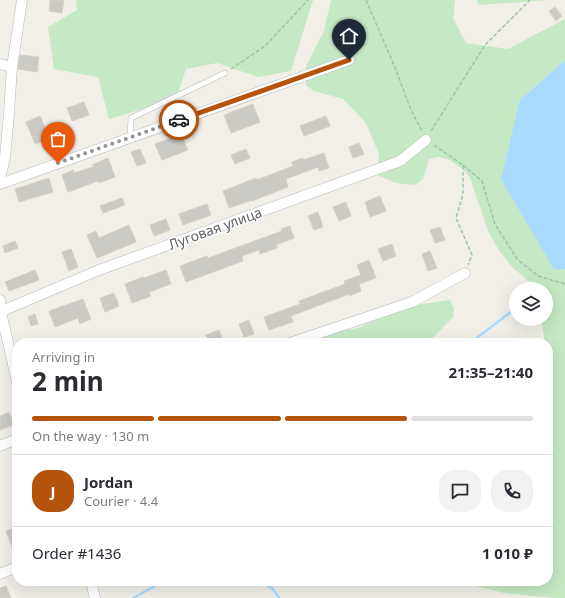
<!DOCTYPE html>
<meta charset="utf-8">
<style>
body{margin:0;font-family:"Noto Sans",sans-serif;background:#f2f2f3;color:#2b2b33;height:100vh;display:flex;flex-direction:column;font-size:15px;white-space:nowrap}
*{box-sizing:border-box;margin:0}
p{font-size:13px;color:#7c7c81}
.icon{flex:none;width:22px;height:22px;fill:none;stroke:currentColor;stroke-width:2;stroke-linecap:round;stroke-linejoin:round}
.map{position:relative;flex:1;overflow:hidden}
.side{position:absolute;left:12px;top:338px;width:541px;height:248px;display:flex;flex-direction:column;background:#fff;border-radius:16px;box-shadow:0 4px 16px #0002}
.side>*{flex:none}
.fabs{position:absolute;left:509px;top:282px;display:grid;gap:8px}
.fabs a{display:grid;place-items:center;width:44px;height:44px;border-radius:50%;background:#fff;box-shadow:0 4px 16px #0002;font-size:20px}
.pin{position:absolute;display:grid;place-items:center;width:34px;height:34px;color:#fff;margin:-41px -17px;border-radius:50% 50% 50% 0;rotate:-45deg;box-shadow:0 0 4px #0007}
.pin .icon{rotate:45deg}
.courier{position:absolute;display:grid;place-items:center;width:40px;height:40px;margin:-20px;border:3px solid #b45309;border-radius:50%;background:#fff;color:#222;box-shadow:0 1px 5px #0007}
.head em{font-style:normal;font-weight:700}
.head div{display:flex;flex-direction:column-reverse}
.head{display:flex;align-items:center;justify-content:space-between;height:68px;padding:0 20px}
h1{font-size:26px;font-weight:700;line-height:30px}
.bar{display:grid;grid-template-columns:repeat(4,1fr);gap:6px 4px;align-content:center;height:48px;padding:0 20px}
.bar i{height:5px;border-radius:3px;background:#e1e1e2}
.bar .current{background:#b45309}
.bar p{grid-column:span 4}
.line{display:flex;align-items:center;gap:10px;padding:0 20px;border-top:1px solid #e1e1e2}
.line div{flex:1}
.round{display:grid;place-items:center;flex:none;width:42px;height:42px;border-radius:16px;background:#f2f2f3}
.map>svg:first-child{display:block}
.green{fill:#c5e8c5}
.water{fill:#aadaff}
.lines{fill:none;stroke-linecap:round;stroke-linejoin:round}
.stream{stroke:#aadaff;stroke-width:2.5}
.building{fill:#cccac5;stroke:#d6d1c6}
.service-casing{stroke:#b5b8bc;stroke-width:6}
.minor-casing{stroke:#b5b8bc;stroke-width:11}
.path{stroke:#9cc7a9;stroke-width:1.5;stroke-dasharray:4 2;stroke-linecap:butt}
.service{stroke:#fff;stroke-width:5}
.minor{stroke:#fff;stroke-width:10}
.done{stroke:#929495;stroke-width:4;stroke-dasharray:0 7.2}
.route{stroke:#b45309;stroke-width:5}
.labels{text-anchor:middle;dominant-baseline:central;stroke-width:3;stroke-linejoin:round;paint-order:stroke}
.street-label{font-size:14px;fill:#5f6368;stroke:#fff}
</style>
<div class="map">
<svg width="565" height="598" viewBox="0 0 565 598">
<rect width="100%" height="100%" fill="#f1efe8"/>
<path class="green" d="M 76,0 L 313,0 L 291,71 L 258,77 L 217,63 L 186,69 L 176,99 L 109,119 L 98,77 L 54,69 L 48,27 L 77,10 Z
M 331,0 L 455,0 L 453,18 L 466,43 L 508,49 L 565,19 L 565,60 L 520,100 L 554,269 L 565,269 L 565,598 L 555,598 L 504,593 L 455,581 L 548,581 L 548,343 L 545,343 L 541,319 L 546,319 L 546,289 L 536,289 L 536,287 L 512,267 L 499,250 L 489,233 L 470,178 L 464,170 L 448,159 L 438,157 L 429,159 L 423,179 L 415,185 L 396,183 L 377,175 L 379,154 L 366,123 L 343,99 L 314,91 L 306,85 L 306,66 L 324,31 Z
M 477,0 L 549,0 L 479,5 Z
M 450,300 L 454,308 L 453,317 L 428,343 L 304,343 L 317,336 L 358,328 L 402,307 Z"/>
<path class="water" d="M 565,60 L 565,269 L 554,269 L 501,179 L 520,100 Z"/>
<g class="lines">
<path class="stream" d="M 470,343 L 516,308
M 258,581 L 272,588 L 279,598
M 133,598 L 164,581"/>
</g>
<path class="building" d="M 50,0 L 64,0 L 62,13 L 49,11 Z
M 555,7 L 562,16 L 556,21 L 549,11 Z
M 20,55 L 39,57 L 37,72 L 18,69 Z
M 84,102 L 89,115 L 72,121 L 67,108 Z
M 253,104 L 260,122 L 231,133 L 224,115 Z
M 40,116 L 50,139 L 35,144 L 26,122 Z
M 326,116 L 330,126 L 304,136 L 300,126 Z
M 181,134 L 188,150 L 162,160 L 155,144 Z
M 359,143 L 364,154 L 353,158 L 349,147 Z
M 140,149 L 146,163 L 137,166 L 131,152 Z
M 246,149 L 250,158 L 235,164 L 231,155 Z
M 324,153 L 329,168 L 319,171 L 318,167 L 286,179 L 288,187 L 252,201 L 252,200 L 229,208 L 223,191 L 256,178 L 257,180 L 293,166 L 292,162 L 303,158 L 304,160 Z
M 108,158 L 115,177 L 99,183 L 98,181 L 68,192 L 62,175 L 73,170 L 74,173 L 93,167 L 92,165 Z
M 49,178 L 53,192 L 19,202 L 15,189 Z
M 380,196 L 386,211 L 370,217 L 365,202 Z
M 122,198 L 125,205 L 103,213 L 100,206 Z
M 346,202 L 351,216 L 339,221 L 333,207 Z
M 207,204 L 211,215 L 183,225 L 179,214 Z
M 318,212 L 323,227 L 314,230 L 308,216 Z
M 166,219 L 170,230 L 154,236 L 150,225 Z
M 129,225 L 136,242 L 97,258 L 87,235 L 96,231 L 99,238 Z
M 290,226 L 294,238 L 276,245 L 277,248 L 260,254 L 259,250 L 242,256 L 243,261 L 186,282 L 180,266 L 207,256 L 208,258 L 282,231 L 281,229 Z
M 440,227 L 445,240 L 435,243 L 430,230 Z
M 15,241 L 18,248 L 5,253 L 3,246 Z
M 392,244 L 396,256 L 383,261 L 378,249 Z
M 71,249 L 78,267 L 69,271 L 62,252 Z
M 430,251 L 437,268 L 428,271 L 422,254 Z
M 369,260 L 376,278 L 359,284 L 361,291 L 349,296 L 349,294 L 291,316 L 293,322 L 269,330 L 264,317 L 300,304 L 299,301 L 345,284 L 344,281 L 361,275 L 357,265 Z
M 35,270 L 39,280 L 9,291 L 5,282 Z
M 166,270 L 171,284 L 149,292 L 151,296 L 132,303 L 125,284 L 143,277 L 144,278 Z
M 114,293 L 119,306 L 105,312 L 100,298 Z
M 83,299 L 91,319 L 80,324 L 78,318 L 55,327 L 49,311 Z
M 35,314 L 38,324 L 31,326 L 28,317 Z
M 249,320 L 254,334 L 244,337 L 239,324 Z
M 219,330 L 224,343 L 209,343 L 206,335 Z
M 9,412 L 14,425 L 0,430 L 0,416 Z
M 17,527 L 17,557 L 16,557 L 6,531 Z
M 6,586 L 11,598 L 0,598 L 0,588 Z"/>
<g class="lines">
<g class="service-casing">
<path id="service" d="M 130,138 L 131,118 L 225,73"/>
</g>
<g class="minor-casing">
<path id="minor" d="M 0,64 L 12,67
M 0,179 L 5,157 L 9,114 L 12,67 L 22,0
M 0,184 L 349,60
M 0,300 L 1,312 L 17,382
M 0,312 L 99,270 L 400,161 L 426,140
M 290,343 L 412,302 L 465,273
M 0,446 L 17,439
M 0,574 L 17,567
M 91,581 L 95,598"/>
</g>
<path class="path" d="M 366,0 L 396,70 L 411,110 L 422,131
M 231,69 L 265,46 L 308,0
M 431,131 L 485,45 L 530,0
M 434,145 L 463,165 L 463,194 L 456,218 L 472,255 L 468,265
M 463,165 L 482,181 L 495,224 L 517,259 L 538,276 L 565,284"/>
<use href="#service" class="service"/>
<use href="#minor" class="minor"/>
</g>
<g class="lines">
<path class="done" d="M 58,163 L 179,120"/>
<path class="route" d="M 179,120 L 349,60"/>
</g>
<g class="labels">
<g class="street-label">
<text transform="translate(215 228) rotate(-20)">Луговая улица</text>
</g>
</g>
</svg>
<div class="fabs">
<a><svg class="icon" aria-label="layers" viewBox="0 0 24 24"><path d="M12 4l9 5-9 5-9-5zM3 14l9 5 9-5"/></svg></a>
</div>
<div class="pin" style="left:58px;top:163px;background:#ea580c"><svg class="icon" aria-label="bag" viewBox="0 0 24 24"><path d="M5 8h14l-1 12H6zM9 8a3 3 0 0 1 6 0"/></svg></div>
<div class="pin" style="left:349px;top:60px;background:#1f2937"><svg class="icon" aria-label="home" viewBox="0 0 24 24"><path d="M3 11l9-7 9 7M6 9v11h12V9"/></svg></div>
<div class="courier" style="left:179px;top:120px"><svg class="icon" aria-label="car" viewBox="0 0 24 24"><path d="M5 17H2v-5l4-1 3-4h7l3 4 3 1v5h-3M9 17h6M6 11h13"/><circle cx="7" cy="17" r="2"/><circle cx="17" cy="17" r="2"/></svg></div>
<section class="side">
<div class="head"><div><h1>2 min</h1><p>Arriving in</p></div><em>21:35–21:40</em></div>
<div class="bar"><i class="current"></i><i class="current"></i><i class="current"></i><i></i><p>On the way · 130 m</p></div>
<div class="line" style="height:72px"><b class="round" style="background:#b45309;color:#fff">J</b><div><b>Jordan</b><p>Courier · 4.4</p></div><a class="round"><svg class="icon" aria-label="chat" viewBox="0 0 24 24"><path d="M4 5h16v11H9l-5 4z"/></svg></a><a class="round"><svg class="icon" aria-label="phone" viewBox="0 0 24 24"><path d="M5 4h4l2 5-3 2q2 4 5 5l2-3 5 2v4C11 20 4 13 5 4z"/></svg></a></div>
<div class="line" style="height:52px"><div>Order #1436</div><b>1 010 ₽</b></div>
</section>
</div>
